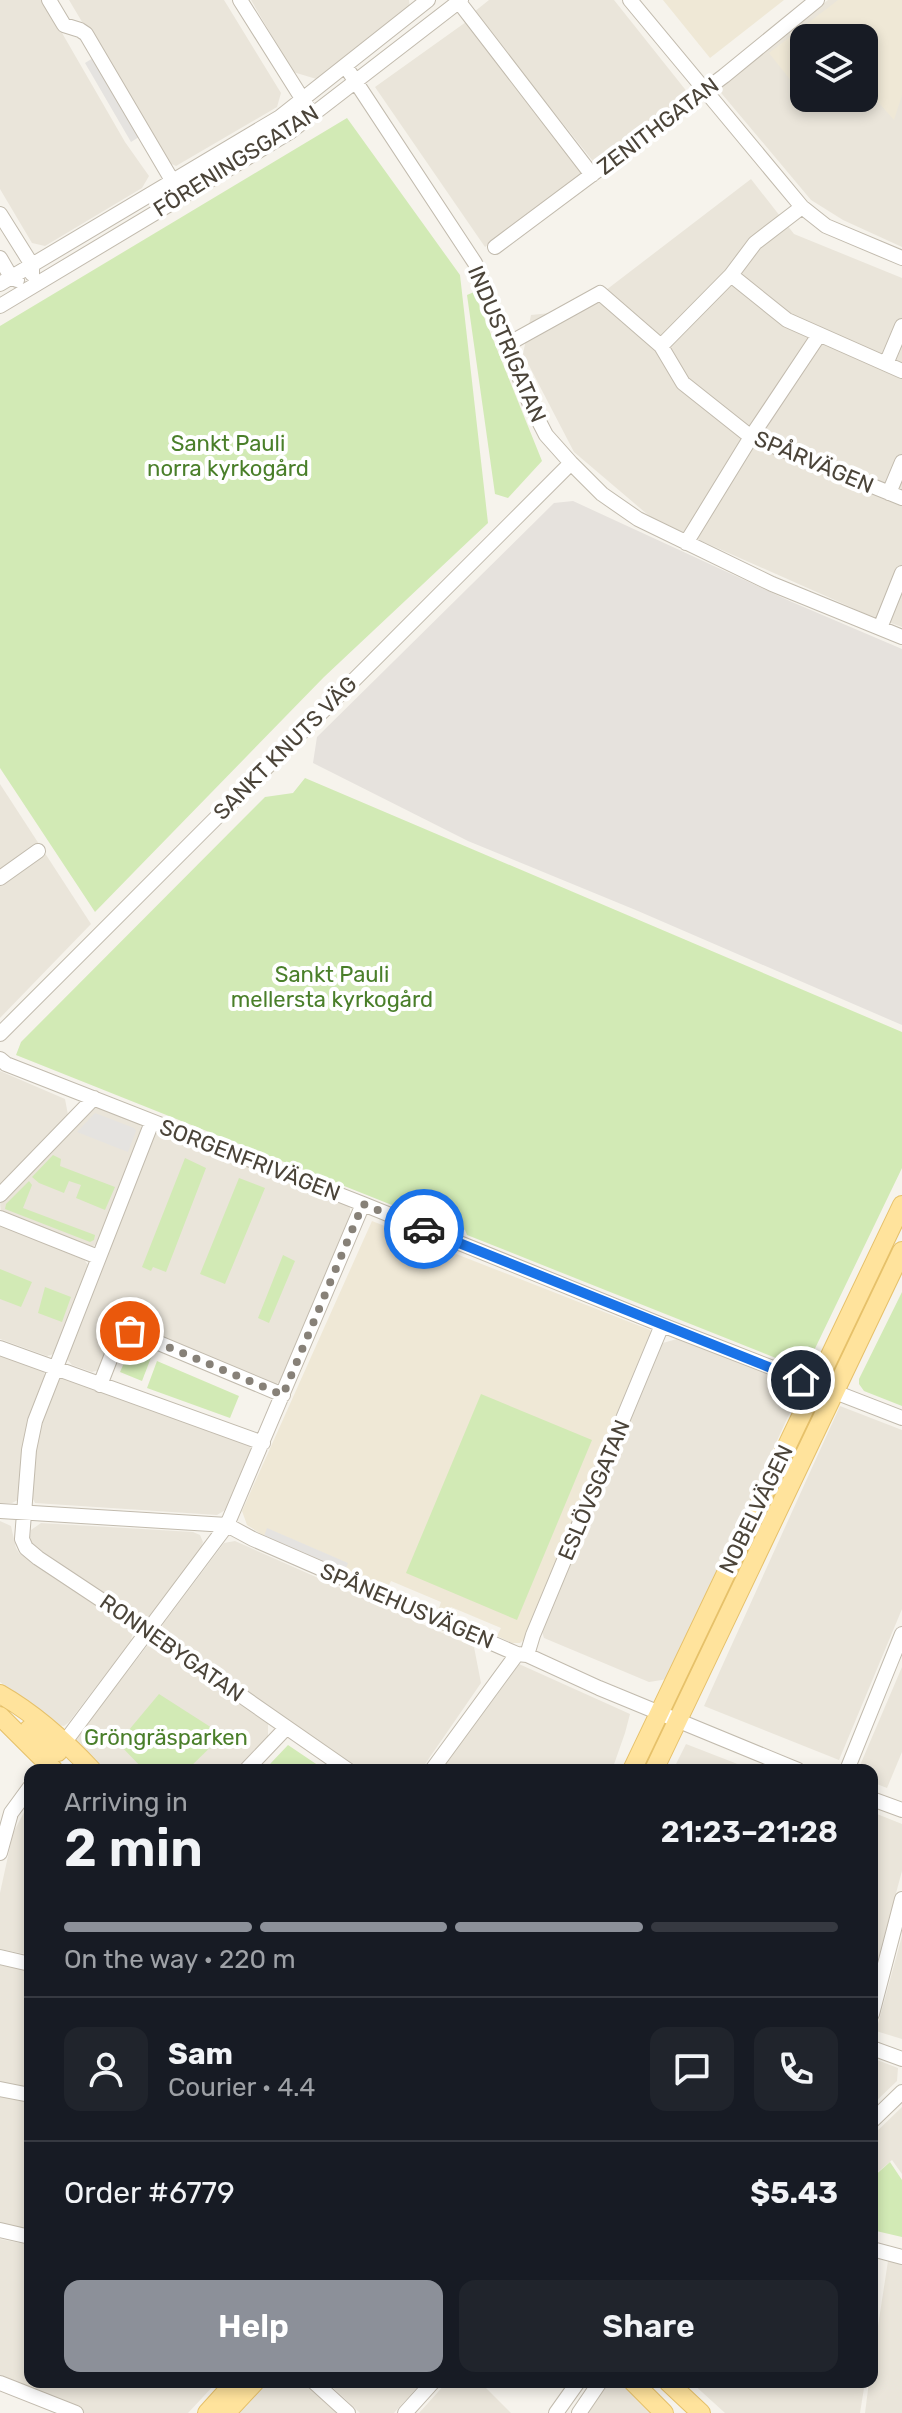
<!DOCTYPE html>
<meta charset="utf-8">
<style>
body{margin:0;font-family:Rubik,sans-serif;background:#20242c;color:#f1f3f6;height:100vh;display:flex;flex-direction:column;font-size:30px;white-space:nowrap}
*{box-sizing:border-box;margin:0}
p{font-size:26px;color:#9ea1a6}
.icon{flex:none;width:44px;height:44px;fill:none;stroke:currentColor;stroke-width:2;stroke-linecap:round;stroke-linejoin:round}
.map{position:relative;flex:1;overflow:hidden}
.side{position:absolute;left:24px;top:1764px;width:854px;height:624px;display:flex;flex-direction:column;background:#171b24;border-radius:16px;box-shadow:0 4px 12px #0003}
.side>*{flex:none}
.controls{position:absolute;left:790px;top:24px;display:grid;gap:16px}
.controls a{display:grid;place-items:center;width:88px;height:88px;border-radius:16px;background:#171b24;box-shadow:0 4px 12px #0003;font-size:40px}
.pin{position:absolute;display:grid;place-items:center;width:68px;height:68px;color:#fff;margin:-34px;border:4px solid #fff;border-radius:50%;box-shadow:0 2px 8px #0007}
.courier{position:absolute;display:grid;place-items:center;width:80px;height:80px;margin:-40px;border:6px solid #1a73e8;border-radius:50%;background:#fff;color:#222;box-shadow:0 2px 10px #0007}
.head em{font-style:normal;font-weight:600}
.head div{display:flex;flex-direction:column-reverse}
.head{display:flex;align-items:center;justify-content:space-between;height:136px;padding:0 40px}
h1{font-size:52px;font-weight:600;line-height:60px}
.bar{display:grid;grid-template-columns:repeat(4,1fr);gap:12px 8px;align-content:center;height:96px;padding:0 40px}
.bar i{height:10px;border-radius:6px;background:#363941}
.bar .current{background:#8c9099}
.bar p{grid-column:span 4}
.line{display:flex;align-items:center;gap:20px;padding:0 40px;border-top:2px solid #363941}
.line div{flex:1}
.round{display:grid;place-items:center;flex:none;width:84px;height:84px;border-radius:16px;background:#20242c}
.action{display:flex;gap:16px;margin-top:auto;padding:16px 40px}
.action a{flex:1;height:92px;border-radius:16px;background:#8c9099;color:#fff;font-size:32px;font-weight:600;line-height:92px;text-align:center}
.action a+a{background:#20242c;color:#f1f3f6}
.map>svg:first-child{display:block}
.residential{fill:#eae5da;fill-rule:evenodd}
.industrial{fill:#e6e2dd}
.education{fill:#efe8d6}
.green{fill:#d2eab5}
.parking{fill:#e5e3e0}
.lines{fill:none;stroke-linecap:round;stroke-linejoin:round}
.minor-casing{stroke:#c2bbae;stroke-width:16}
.major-casing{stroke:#e6c16a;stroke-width:20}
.minor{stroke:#fff;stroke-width:14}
.major{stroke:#ffe39c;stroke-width:18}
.done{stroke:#878178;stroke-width:8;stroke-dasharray:0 14.4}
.route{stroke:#1a73e8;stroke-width:10}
.labels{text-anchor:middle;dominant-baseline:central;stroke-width:8;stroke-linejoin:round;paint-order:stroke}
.street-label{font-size:22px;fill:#4b4439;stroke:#fff}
.park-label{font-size:22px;fill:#4a7f2a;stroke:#fff}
</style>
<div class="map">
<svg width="902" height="2413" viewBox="0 0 902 2413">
<rect width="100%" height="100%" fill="#f6f3ec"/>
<path class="residential" d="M 0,0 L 43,0 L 125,142 L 149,176 L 142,188 L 45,246 L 32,243 L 0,189 Z
M 69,0 L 224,0 L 281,93 L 277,107 L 176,166 L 165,161 Z
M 251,0 L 409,0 L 410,9 L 320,80 L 293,72 Z
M 489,0 L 614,0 L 688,93 L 596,165 L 474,12 Z
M 828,0 L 902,0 L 902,247 L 843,220 L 811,200 L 717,88 ZM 804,38 L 864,38 L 864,98 L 804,98 Z
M 466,22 L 585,173 L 485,247 L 375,87 Z
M 751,179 L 794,234 L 902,278 L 902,627 L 864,613 L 654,520 L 574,452 L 523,354 L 531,315 L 580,310 Z
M 0,784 L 91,924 L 0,1018 Z
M 0,1071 L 65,1099 L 68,1115 L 0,1187 Z
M 97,1106 L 139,1122 L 142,1130 L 96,1245 L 90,1247 L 1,1213 L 0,1202 Z
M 161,1130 L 347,1204 L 350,1208 L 350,1217 L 281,1381 L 275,1385 L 127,1324 L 118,1328 L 100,1370 L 92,1372 L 72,1365 L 66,1358 L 154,1133 Z
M 0,1225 L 83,1258 L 88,1265 L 55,1352 L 51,1355 L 47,1356 L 0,1339 Z
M 677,1339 L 794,1383 L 797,1397 L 668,1679 L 649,1682 L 544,1638 L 540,1625 L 659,1344 Z
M 0,1353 L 43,1370 L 45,1375 L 27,1425 L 20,1499 L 12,1503 L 0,1503 Z
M 60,1377 L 250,1445 L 251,1451 L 227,1509 L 217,1515 L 35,1503 L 32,1497 L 37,1434 Z
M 840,1406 L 902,1430 L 902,1609 L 839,1760 L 704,1706 Z
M 0,1521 L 11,1526 L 16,1548 L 19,1553 L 127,1627 L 132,1635 L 131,1641 L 69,1722 L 64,1726 L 56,1725 L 0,1682 Z
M 41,1523 L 193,1532 L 200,1535 L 203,1542 L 200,1551 L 150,1616 L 141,1619 L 32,1544 L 30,1537 L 31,1530 Z
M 235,1541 L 474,1647 L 481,1683 L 421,1770 L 356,1770 L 166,1638 L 161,1632 L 163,1624 L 224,1543 Z
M 147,1646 L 158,1649 L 268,1724 L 268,1736 L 237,1770 L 89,1770 L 73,1742 Z
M 519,1664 L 630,1714 L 625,1733 L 612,1770 L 438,1770 Z
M 902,1667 L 902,1752 L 887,1788 L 872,1782 L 872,1770 L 858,1770 Z
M 686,1744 L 753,1770 L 673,1770 Z
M 30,1801 L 30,1955 L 0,1949 L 0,1893 L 13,1833 Z
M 872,1812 L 902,1824 L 902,1871 L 872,1982 Z
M 902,1936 L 902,2039 L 876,2031 Z
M 0,1965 L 30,1971 L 30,2089 L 0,2083 Z
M 872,2058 L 898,2068 L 897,2081 L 872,2105 Z
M 0,2095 L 30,2102 L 30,2230 L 0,2224 Z
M 902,2107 L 902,2174 L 892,2160 L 872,2177 L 872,2136 Z
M 0,2239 L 30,2245 L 30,2382 L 217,2382 L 188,2413 L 71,2413 L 0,2385 Z
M 888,2261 L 902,2264 L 902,2413 L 865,2413 L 869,2382 L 872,2382 L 872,2365 Z
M 264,2382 L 305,2382 L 339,2413 L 234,2413 Z
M 327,2382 L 422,2382 L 394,2413 L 360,2413 Z
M 447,2382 L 480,2382 L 511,2413 L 419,2413 Z
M 691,2382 L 865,2382 L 860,2413 L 725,2413 Z
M 619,2383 L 634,2389 L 656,2413 L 586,2413 L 603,2389 Z"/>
<path class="industrial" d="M 573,501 L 792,602 L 902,649 L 902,1025 L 638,911 L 468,841 L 313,763 L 317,737 L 554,503 Z"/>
<path class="education" d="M 663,0 L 784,0 L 710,58 Z
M 838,0 L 902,0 L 902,95 L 894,120 L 864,86 L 864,38 L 804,38 L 804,97 L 769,53 Z
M 372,1221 L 650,1330 L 652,1335 L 527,1637 L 520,1643 L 512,1643 L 497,1636 L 501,1628 L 451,1607 L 447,1615 L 438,1611 L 441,1602 L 391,1581 L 387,1589 L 345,1571 L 347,1563 L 268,1529 L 264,1536 L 247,1525 L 242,1511 Z"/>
<path class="green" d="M 347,118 L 460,275 L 488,523 L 324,677 L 95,912 L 0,768 L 0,326 Z
M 474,292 L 542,461 L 508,498 L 495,494 L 467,295 Z
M 305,778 L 902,1032 L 902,1168 L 808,1363 L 796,1366 L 467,1235 L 465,1230 L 457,1227 L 452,1229 L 16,1055 L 21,1042 L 265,797 L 293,793 Z
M 53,1155 L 61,1159 L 60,1166 L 115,1187 L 105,1210 L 76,1198 L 81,1185 L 69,1181 L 64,1193 L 39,1183 L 32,1177 Z
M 185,1158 L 206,1168 L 166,1272 L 153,1267 L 151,1271 L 142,1267 Z
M 239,1178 L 265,1188 L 225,1284 L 200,1274 Z
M 29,1181 L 32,1185 L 23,1208 L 95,1235 L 94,1240 L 90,1242 L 5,1209 L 6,1204 Z
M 283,1255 L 295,1261 L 269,1323 L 258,1318 Z
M 0,1269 L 32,1282 L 21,1307 L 0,1299 Z
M 45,1287 L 71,1297 L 62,1322 L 38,1313 Z
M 902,1292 L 902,1406 L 864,1391 L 859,1384 L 859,1379 Z
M 131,1347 L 152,1355 L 142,1381 L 120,1372 Z
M 157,1361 L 239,1396 L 230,1418 L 147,1388 Z
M 481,1394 L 592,1440 L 517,1620 L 406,1573 Z
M 159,1694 L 223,1735 L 187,1770 L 144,1770 L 118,1743 Z
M 288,1745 L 325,1770 L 276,1770 L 270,1764 Z
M 890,2162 L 902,2180 L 902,2237 L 872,2230 L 872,2178 Z"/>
<path class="parking" d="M 93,58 L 139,137 L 131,142 L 85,63 Z
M 95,1113 L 134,1128 L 136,1131 L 128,1152 L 77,1132 Z
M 267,1528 L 348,1563 L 345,1571 L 264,1536 Z"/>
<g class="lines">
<g class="minor-casing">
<path id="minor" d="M 49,0 L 64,25 L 80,30 L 86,34 L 173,182
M 240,0 L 308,108
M 630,0 L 802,207 L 826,226 L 902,258
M 459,2 L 592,175
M 346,67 L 475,263 L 529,402 L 546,435 L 571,463 L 602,494 L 638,519 L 772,584 L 902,637
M 802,207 L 755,243 L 731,275 L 787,320 L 902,371
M 0,214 L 32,265 L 32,274
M 495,247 L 724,76 L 817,0
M 0,258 L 11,277 L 17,280
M 0,284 L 280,117 L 428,0
M 0,306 L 290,132 L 461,0
M 508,344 L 600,293 L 661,346 L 683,383 L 751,437 L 902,498
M 661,346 L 731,275
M 886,364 L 902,326
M 889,493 L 902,462
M 686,543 L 751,437 L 819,335
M 880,628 L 902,573
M 0,878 L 38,851
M 0,1034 L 571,463
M 0,1059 L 6,1064 L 363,1204 L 662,1325 L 902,1418
M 152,1122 L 35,1421 L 29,1450 L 22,1539 L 26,1548 L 38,1558 L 148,1631 L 348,1770
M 0,1195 L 94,1098
M 0,1218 L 98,1257
M 0,1348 L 263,1443
M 100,1385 L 118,1339 L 125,1331 L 130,1331 L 283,1395
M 0,1511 L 227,1525 L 253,1539 L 517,1654 L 527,1655 L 599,1688 L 798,1770
M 527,1655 L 533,1635 L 662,1325
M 58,1751 L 227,1525 L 363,1204
M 246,1770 L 286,1728
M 432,1770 L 517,1654
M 847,1770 L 902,1634
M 872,1799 L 902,1810
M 0,1853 L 11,1813 L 30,1787
M 0,1957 L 30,1964
M 872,2014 L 902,1899
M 872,2048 L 902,2059
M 0,2089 L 30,2095
M 872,2121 L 902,2092
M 0,2230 L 30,2237
M 872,2249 L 902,2257
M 314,2382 L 348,2413
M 0,2383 L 76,2413
M 405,2413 L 433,2382
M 556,2413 L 578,2382
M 579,2413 L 600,2382"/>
</g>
<g class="major-casing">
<path id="major" d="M 0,1694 C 35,1714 65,1741 92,1770
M 0,1716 L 54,1770
M 29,1729 L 58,1752
M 632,1770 L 902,1205
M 654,1770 L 902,1251
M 633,2382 L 664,2413
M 668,2382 L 701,2413
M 207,2413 L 235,2382
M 226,2413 L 255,2382"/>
</g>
<use href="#minor" class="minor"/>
<use href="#major" class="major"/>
</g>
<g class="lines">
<path class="done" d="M 130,1331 L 283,1395 L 363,1204 L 424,1229"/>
<path class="route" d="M 424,1229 L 801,1380"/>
</g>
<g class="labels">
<g class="street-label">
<text transform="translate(658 126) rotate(-37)">ZENITHGATAN</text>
<text transform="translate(236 161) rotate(-32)">FÖRENINGSGATAN</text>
<text transform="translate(507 344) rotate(67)">INDUSTRIGATAN</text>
<text transform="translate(814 462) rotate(23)">SPÅRVÄGEN</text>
<text transform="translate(285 748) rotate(-45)">SANKT KNUTS VÄG</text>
<text transform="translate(250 1160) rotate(21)">SORGENFRIVÄGEN</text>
<text transform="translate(594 1490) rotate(-67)">ESLÖVSGATAN</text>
<text transform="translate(756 1509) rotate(-64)">NOBELVÄGEN</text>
<text transform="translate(407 1606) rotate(23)">SPÅNEHUSVÄGEN</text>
<text transform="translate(172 1648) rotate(35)">RONNEBYGATAN</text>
</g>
<g class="park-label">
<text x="228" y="443">Sankt Pauli<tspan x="228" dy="25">norra kyrkogård</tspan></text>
<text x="332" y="974">Sankt Pauli<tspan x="332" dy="25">mellersta kyrkogård</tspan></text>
<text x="166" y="1737">Gröngräsparken</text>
</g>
</g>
</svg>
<div class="controls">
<a><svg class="icon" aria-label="layers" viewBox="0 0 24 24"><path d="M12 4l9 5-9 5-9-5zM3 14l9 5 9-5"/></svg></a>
</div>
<div class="pin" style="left:130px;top:1331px;background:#ea580c"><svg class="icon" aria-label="bag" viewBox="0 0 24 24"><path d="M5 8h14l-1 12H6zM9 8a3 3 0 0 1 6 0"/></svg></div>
<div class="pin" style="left:801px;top:1380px;background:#1f2937"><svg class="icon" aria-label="home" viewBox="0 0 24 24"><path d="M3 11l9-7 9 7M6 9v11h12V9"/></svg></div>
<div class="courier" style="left:424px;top:1229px"><svg class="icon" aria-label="car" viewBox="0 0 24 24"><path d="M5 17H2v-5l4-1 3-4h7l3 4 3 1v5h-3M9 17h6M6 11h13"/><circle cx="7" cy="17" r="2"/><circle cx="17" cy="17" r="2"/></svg></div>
<section class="side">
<div class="head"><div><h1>2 min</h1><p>Arriving in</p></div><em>21:23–21:28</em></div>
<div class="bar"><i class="current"></i><i class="current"></i><i class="current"></i><i></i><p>On the way · 220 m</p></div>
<div class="line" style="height:144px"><a class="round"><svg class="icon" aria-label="person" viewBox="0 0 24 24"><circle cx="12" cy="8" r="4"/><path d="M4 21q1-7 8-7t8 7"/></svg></a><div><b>Sam</b><p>Courier · 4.4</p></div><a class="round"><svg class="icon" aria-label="chat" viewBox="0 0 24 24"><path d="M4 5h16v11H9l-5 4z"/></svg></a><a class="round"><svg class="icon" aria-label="phone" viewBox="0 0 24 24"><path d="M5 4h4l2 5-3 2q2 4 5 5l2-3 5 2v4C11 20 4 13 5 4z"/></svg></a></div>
<div class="line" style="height:104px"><div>Order #6779</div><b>$5.43</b></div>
<div class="action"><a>Help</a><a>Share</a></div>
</section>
</div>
